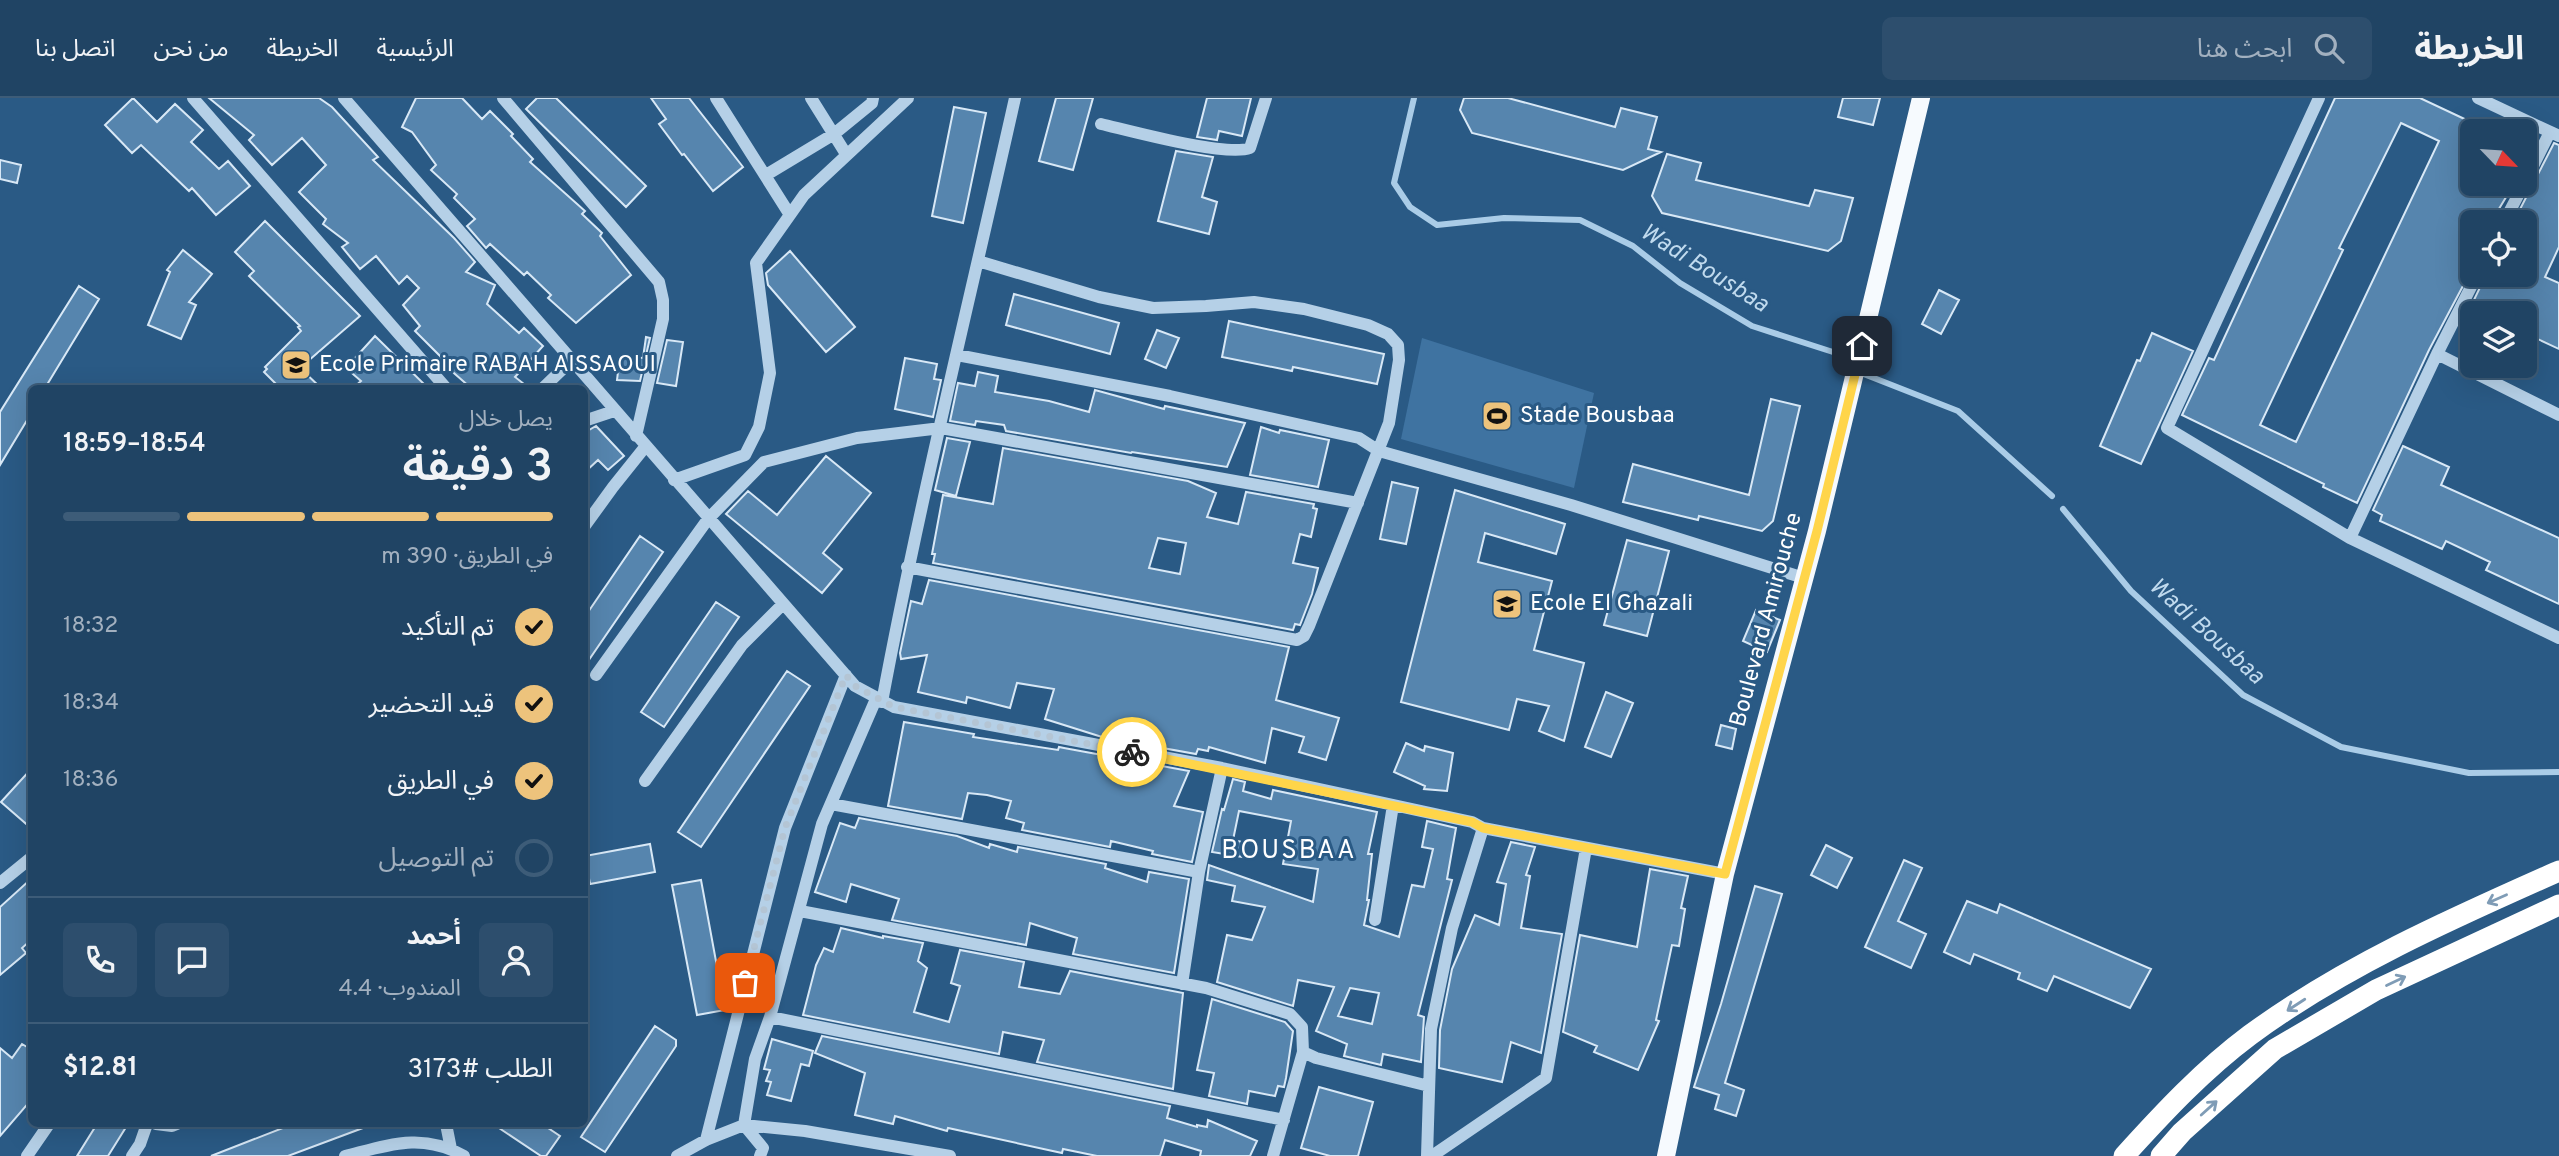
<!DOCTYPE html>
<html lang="ar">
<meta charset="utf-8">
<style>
body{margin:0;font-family:Overpass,"Noto Sans Arabic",sans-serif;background:#2d4e6d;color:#f1f3f6;direction:rtl;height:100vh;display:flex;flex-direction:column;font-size:26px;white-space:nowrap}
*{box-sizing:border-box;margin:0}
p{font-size:23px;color:#a2b0bf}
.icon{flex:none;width:38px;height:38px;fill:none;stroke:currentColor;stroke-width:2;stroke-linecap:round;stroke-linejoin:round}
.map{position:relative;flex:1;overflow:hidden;direction:ltr}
.details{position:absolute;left:28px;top:287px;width:560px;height:742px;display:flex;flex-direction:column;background:#204464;border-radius:10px;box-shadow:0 7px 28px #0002,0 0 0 2px #3d5c78;direction:rtl}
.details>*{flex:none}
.needle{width:46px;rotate:115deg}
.tools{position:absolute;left:2460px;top:21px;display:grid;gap:14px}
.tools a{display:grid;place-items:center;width:77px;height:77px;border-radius:10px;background:#204464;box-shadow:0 7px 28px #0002,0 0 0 2px #3d5c78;font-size:35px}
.pin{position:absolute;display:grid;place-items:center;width:60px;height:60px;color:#fff;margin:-30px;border-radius:14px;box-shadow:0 4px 10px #0006}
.courier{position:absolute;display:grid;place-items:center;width:70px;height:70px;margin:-35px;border:5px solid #ffd54a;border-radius:50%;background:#fff;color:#222;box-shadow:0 2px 9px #0007}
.overview em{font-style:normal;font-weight:600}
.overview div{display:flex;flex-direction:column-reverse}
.overview{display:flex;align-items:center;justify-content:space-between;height:119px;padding:0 35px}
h1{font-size:46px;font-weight:600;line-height:52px}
.bar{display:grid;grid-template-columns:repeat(4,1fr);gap:10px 7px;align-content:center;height:84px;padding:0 35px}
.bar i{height:9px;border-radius:5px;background:#3d5c78}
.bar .selected{background:#edc37c}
.bar p{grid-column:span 4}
.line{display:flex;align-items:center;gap:18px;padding:0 35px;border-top:2px solid #3d5c78}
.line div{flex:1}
.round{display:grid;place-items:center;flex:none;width:74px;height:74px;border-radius:10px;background:#2d4e6d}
ol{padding:0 35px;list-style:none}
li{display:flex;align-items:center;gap:21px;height:77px}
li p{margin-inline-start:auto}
li .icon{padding:7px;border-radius:50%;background:#edc37c;color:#111;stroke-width:4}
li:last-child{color:#a2b0bf}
li i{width:38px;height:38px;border:4px solid #3d5c78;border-radius:50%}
header{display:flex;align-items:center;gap:42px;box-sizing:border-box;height:98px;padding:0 35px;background:#204464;border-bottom:2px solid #3d5c78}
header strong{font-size:33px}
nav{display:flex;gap:38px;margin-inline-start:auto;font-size:24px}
.search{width:490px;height:63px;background:#2d4e6d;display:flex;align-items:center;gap:18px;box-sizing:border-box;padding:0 24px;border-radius:10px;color:#a2b0bf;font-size:26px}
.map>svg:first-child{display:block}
.green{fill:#3f73a1}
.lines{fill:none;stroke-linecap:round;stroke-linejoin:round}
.stream{stroke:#aacce7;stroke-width:6}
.building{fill:#5685ae;stroke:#d8e8f6;stroke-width:2;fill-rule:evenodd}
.minor{stroke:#b5d0e7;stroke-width:12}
.major{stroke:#f6fafe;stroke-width:18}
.highway{stroke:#fff;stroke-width:21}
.oneway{stroke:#7f9cb6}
.done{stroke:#b4c5d4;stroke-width:7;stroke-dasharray:0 12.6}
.route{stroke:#ffd54a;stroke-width:9}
.labels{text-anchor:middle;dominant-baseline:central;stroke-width:6;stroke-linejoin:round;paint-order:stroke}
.poi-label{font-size:23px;fill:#fff;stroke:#2a5a85;text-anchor:start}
.street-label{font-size:23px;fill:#fff;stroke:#2a5a85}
.water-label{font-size:24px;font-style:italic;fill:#c0daee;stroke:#2a5a85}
.quarter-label{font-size:26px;letter-spacing:2px;fill:#fff;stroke:#2a5a85}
</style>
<header>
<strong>الخريطة</strong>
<div class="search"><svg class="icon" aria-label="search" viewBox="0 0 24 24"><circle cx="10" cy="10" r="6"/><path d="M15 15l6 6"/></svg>ابحث هنا</div>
<nav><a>الرئيسية</a><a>الخريطة</a><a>من نحن</a><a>اتصل بنا</a></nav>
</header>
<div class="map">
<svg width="2559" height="1058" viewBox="0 0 2559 1058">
<rect width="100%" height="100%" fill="#2a5a85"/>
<path class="green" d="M 1422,240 L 1594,295 L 1574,390 L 1401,341 Z"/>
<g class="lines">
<path class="stream" d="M 1414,0 L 1394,85 L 1410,109 L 1437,127 L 1504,120 L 1580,122 L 1633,148 L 1680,185 L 1752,228 L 1833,254 L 1856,273 L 1958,313 L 2052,398
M 2063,411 L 2131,493 L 2243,597 L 2341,649 L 2469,675 L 2559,674"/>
</g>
<path class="building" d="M 133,0 L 157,24 L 175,6 L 203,32 L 191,44 L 219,71 L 228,63 L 250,88 L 216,117 L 192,90 L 189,93 L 141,47 L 132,55 L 105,27 Z
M 209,0 L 319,0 L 332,9 L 378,59 L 373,62 L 454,140 L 475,164 L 466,174 L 495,187 L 487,206 L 519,235 L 524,230 L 543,248 L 515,279 L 529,290 L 471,290 L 439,262 L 441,259 L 415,233 L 420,228 L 403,207 L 419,190 L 407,178 L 399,186 L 376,158 L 360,171 L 342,149 L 348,145 L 323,126 L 326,121 L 299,94 L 326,67 L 302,40 L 272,67 L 249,42 L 254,37 Z
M 416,0 L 462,0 L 482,21 L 490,13 L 513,36 L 511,38 L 533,61 L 530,64 L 585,113 L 582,116 L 602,135 L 600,138 L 631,177 L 576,225 L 548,200 L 551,197 L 527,174 L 524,177 L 490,146 L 486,150 L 467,128 L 475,121 L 454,100 L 457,96 L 431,72 L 436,67 L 412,34 L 402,29 Z
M 537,0 L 556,0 L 646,88 L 626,109 L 526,11 Z
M 651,0 L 689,0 L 743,69 L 713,93 L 684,56 L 682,57 L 659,26 L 666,21 Z
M 1056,0 L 1093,0 L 1073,72 L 1039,63 Z
M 1207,0 L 1251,0 L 1242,38 L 1219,33 L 1217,42 L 1197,39 Z
M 1464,0 L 1508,0 L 1615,29 L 1621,10 L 1657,19 L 1648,51 L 1661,54 L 1623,72 L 1472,35 L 1460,12 Z
M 1843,0 L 1880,0 L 1873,27 L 1838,19 Z
M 2335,0 L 2420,0 L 2473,25 L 2473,86 L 2514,86 L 2491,124 L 2473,124 L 2473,169 L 2429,252 L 2357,405 L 2323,389 L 2324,386 L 2182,317 L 2209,260 L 2214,262 ZM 2401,25 L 2439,43 L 2296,344 L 2260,327 L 2343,152 L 2339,150 Z
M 954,9 L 986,15 L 963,125 L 932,118 Z
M 2554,45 L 2559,47 L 2559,149 L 2545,179 L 2559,185 L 2559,251 L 2525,235 L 2525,215 L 2481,215 L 2470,210 L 2486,177 L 2525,177 L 2525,124 L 2514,123 Z
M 1176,53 L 1213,59 L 1202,99 L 1217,104 L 1209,136 L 1158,123 Z
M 1667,56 L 1701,65 L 1696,82 L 1809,108 L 1815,92 L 1853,100 L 1841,143 L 1828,153 L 1662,115 L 1652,98 Z
M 0,62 L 21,67 L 17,85 L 0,81 Z
M 265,123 L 360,218 L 300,270 L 321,290 L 280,290 L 264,274 L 267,271 L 265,269 L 301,233 L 298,229 L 300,228 L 249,178 L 254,173 L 235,154 Z
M 183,152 L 212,176 L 189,204 L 196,207 L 181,241 L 148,227 L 170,174 L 167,172 Z
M 790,153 L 855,229 L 826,254 L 768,187 L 766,175 Z
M 79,188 L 99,201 L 45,290 L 32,290 L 32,314 L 0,367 L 0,314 Z
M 1939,192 L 1959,202 L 1941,236 L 1922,226 Z
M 1014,196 L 1119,225 L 1110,256 L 1006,227 Z
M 1229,223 L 1384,256 L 1377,286 L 1293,269 L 1292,273 L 1222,259 Z
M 1157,232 L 1179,240 L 1166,270 L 1145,261 Z
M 2152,235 L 2193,253 L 2141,366 L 2100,348 L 2137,262 L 2140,263 Z
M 375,238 L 428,290 L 353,290 L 361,283 L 346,270 Z
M 646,239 L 650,240 L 640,283 L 617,282 L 620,258 L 643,260 Z
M 667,242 L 683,244 L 676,288 L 657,285 Z
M 905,260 L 937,266 L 934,281 L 941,282 L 933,319 L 895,311 Z
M 978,274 L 998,278 L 995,294 L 1049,303 L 1089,314 L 1095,292 L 1164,311 L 1165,308 L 1245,325 L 1227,369 L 1132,354 L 1131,355 L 1006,333 L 1004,327 L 976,323 L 975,327 L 950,323 L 958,285 L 975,288 Z
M 1771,301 L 1800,308 L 1773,423 L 1762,433 L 1699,418 L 1698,422 L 1623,404 L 1633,366 L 1749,397 Z
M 596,328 L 624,358 L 608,372 L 598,362 L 584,375 L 584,335 Z
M 1261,329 L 1279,335 L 1280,332 L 1329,342 L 1318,389 L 1250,377 Z
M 947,340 L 970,344 L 956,398 L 935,392 Z
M 2403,348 L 2449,369 L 2441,387 L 2559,440 L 2559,506 L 2486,472 L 2490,464 L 2446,443 L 2442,451 L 2380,423 L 2382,417 L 2373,412 Z
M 1003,350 L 1188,383 L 1216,395 L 1207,419 L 1238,426 L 1246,394 L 1314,406 L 1313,410 L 1317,411 L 1311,439 L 1300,436 L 1293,465 L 1318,470 L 1312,496 L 1300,527 L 1295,526 L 1293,532 L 933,465 L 935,456 L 932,456 L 943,397 L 993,406 ZM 1158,440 L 1186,445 L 1180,476 L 1149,470 Z
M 826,358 L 871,395 L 823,455 L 842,471 L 822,495 L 726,416 L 748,393 L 777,417 Z
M 1392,384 L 1418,390 L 1406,446 L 1380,441 Z
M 1455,392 L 1565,426 L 1556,456 L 1485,435 L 1478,464 L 1552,483 L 1534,552 L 1584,565 L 1564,643 L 1539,633 L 1549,608 L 1517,601 L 1509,632 L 1401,604 Z
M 640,438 L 663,454 L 584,569 L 584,520 Z
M 1627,442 L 1669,453 L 1647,538 L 1604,527 Z
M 929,482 L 1289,549 L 1276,602 L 1339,620 L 1326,662 L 1299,654 L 1304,639 L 1272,630 L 1265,665 L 1209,649 L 1208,653 L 1198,651 L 1196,656 L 1102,639 L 1045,621 L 1054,591 L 1017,585 L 1010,610 L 967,599 L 966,605 L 918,594 L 927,557 L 901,561 L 900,555 L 911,503 L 922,506 Z
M 716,504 L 739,519 L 664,629 L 641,614 Z
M 1756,512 L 1780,522 L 1767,554 L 1743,543 Z
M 787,573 L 810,588 L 701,749 L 678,734 Z
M 1606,594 L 1633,605 L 1611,659 L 1585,649 Z
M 904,624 L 974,636 L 973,639 L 1058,652 L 1059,649 L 1064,650 L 1189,673 L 1174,708 L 1203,714 L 1192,764 L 1152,756 L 1153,753 L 1111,743 L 1110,749 L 1022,732 L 1024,725 L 1006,720 L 1011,703 L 987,697 L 968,695 L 962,721 L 888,708 Z
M 1721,627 L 1736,631 L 1732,651 L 1716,647 Z
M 1406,645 L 1424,653 L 1425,648 L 1453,655 L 1447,693 L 1424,691 L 1425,688 L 1394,674 Z
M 32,670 L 32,731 L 1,704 Z
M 1233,681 L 1245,684 L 1243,693 L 1271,701 L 1273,692 L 1377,714 L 1368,756 L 1372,756 L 1367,802 L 1369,802 L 1364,827 L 1399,839 L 1412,787 L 1424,789 L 1433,751 L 1422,749 L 1427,723 L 1456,730 L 1447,781 L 1452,782 L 1418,917 L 1424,919 L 1421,964 L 1383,956 L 1381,967 L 1344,958 L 1347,946 L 1316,933 L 1334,889 L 1298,882 L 1293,908 L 1217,884 L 1227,837 L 1252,842 L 1265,809 L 1232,803 L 1235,788 L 1207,782 L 1209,767 L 1313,804 L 1318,771 L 1283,766 L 1291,723 L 1239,713 L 1233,742 L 1247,745 L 1243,759 L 1212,754 L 1222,711 L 1224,712 ZM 1350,890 L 1379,895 L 1372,926 L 1338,918 Z
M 859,720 L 957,738 L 989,750 L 990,746 L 1017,754 L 1018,749 L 1106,766 L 1105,770 L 1147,784 L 1149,774 L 1189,781 L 1174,875 L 1073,856 L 1077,840 L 1030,825 L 1026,847 L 892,822 L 899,801 L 851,786 L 846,804 L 815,794 L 840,725 L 855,730 Z
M 1511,744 L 1535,749 L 1526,777 L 1530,778 L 1521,830 L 1562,836 L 1541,955 L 1511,944 L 1502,984 L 1439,970 L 1440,932 L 1452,871 L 1475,817 L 1499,827 L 1506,786 L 1497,784 Z
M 650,746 L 655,774 L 590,786 L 585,758 Z
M 1826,747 L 1852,760 L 1837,790 L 1811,777 Z
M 1904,762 L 1922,770 L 1898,823 L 1926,836 L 1911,870 L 1865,849 Z
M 1650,771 L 1688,778 L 1681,810 L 1685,811 L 1679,848 L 1672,847 L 1656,922 L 1659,923 L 1638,972 L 1594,954 L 1597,948 L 1563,934 L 1580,837 L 1637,849 Z
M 32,780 L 32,841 L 22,850 L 26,855 L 0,877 L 0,809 Z
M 701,782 L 725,912 L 697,917 L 672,787 Z
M 1755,788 L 1782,796 L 1725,985 L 1744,992 L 1736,1018 L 1715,1011 L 1719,997 L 1694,989 L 1721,906 Z
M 1967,803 L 1997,815 L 2000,806 L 2151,871 L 2130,910 L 2054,878 L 2047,893 L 2018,881 L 2020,875 L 1974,856 L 1970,866 L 1944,854 Z
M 841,830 L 883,840 L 883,838 L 923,845 L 918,863 L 927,870 L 914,914 L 949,924 L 960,888 L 951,885 L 960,852 L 1024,864 L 1019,889 L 1060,896 L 1070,873 L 1183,895 L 1173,991 L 1037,964 L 1044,942 L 1003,934 L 999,956 L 803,917 L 816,867 L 824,850 L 833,854 Z
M 1212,901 L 1285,924 L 1293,933 L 1286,980 L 1284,989 L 1278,988 L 1275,998 L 1249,993 L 1247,1006 L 1209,998 L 1214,975 L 1197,972 Z
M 655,928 L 676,942 L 676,948 L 605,1054 L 581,1039 Z
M 822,938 L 1170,1008 L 1167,1020 L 1197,1029 L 1197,1027 L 1207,1029 L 1208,1022 L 1257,1043 L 1250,1058 L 1200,1058 L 1201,1053 L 1165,1042 L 1160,1058 L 1097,1058 L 1063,1051 L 1062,1055 L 948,1030 L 947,1033 L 895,1018 L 893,1026 L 855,1017 L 865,975 L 815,955 Z
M 772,941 L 813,953 L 809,968 L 801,966 L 791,1003 L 767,997 L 771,984 L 766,983 L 770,972 L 764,971 Z
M 22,946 L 32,952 L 32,1001 L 0,1038 L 0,950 L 12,960 Z
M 1319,989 L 1373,1004 L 1358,1058 L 1330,1058 L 1301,1050 Z
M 97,1026 L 128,1026 L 108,1058 L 77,1058 Z
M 293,1026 L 371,1027 L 288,1058 L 211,1058 Z
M 493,1026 L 542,1026 L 560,1038 L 546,1058 L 541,1058 Z"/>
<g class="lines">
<path class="minor" d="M 193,0 L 446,290
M 344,0 L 855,588 L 894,609 L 1222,670 L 1472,724 L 1483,730 L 1725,776
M 503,0 L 659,184 L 663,202 L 663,221 L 636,338
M 716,0 L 790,117
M 811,0 L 846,56
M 2319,0 L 2167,330 L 2350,440 L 2559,540
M 2478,0 L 2559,38
M 1101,26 C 1131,33 1226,59 1250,50 L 1266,0
M 766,77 L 834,36 L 872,5 L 873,0
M 2525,84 L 2550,34
M 2504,124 L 2524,86
M 2437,256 L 2559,317
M 957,257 L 1170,298 L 1359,340 L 1379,353 L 1571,407 L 1804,480
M 543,290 L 571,263
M 584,323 L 614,313
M 674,382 L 745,357 L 759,329 L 770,275 L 756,165 L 804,97 L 908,0
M 584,429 L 613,389 L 645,349
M 2350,440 L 2437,256 L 2477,177
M 907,469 L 1297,542 L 1304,538 L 1309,528 L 1389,325 L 1399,262 L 1398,247 L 1388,236 L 1368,227 L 1304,211 L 1254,204 L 1206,208 L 1153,210 L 1099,199 L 978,163
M 596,577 L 708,421 L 764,364 L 857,340 L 941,330 L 1358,405
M 882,604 C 920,401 970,201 1015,0
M 645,683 L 742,547 L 783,506
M 831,706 L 1199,774
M 0,785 L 32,759
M 800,813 L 1206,890 L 1290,916 L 1302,929 L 1303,954 L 1316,960 L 1429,988
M 1375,822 L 1393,707
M 1182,886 L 1199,774 L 1222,670
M 770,919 L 1284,1022
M 156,1026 L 172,1028 L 177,1026
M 446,1026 L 451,1051
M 706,1042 L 785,730 L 846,577
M 27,1058 L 49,1026
M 132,1058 L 140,1046 L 147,1026
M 345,1058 C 389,1047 422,1034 464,1058
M 677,1058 L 706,1042 L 744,1027 L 805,1033 L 950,1058
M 760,1058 L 763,1050 L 744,1027 L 755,961 L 770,919 L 822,726 L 876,601
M 1273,1058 L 1303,954
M 1427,1058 L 1431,931 L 1452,830 L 1483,730
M 1432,1058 L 1546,980 L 1586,750"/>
<path class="major" d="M 1666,1058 L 1725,776 L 1817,433 L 1921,0"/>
<path class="highway" d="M 2124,1058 C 2163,1015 2203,972 2250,937 C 2344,868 2453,820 2559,773
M 2161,1058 L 2182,1034 L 2275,951 L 2376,892 L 2559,807"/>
</g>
<defs><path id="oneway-shaft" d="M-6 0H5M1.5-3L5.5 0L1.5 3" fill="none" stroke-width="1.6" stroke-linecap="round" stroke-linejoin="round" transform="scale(1.75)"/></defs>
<g class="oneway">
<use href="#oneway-shaft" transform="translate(2497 801) rotate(156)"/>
<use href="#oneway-shaft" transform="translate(2396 883) rotate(-25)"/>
<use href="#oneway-shaft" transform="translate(2296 907) rotate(147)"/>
<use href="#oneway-shaft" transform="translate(2209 1010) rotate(-42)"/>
</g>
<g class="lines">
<path class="done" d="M 745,885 L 785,730 L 846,577 L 855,588 L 894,609 L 1132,654"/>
<path class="route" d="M 1132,654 L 1472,724 L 1483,730 L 1725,776 L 1817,433 L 1862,248"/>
</g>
<defs>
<g id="school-square" transform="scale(1.575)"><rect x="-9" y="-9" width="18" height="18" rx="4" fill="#edc37c" stroke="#2a5a85"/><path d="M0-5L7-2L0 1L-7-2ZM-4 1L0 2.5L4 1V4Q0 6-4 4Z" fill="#111"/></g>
<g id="stadium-square" transform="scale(1.575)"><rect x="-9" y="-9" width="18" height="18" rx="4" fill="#edc37c" stroke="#2a5a85"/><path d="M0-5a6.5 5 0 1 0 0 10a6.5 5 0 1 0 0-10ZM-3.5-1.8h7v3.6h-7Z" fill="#111"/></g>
</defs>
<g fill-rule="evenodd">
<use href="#school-square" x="296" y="267"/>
<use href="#stadium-square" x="1497" y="318"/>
<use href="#school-square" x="1507" y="506"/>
</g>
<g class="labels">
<g class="poi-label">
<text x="319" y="267">Ecole Primaire RABAH AISSAOUI</text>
<text x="1520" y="318">Stade Bousbaa</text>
<text x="1530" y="506">Ecole El Ghazali</text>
</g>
<g class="street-label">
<text transform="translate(1767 522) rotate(-75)">Boulevard Amirouche</text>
</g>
<g class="water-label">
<text transform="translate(1704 171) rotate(32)">Wadi Bousbaa</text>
<text transform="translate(2206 534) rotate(42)">Wadi Bousbaa</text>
</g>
<g class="quarter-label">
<text x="1289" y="753">BOUSBAA</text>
</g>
</g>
</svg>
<div class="tools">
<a><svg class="needle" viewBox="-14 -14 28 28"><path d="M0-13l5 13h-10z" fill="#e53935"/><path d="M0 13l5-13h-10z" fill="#a2b0bf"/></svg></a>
<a><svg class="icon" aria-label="locate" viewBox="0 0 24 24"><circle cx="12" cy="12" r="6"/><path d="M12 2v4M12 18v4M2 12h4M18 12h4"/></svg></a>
<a><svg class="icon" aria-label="layers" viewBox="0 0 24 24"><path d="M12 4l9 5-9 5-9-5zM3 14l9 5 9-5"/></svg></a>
</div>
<div class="pin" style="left:745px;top:885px;background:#ea580c"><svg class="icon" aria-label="bag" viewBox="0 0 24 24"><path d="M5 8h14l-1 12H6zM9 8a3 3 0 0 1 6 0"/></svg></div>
<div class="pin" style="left:1862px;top:248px;background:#1f2937"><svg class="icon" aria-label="home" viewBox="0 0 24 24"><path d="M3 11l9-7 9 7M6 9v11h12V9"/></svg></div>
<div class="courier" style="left:1132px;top:654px"><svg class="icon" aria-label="bike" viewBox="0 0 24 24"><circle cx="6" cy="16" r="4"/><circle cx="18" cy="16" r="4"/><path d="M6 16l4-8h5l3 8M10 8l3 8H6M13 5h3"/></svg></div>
<section class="details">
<div class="overview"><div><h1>3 دقيقة</h1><p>يصل خلال</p></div><em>18:54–18:59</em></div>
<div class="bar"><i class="selected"></i><i class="selected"></i><i class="selected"></i><i></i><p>في الطريق · 390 m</p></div>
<ol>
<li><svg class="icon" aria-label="check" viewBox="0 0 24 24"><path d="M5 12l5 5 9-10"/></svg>تم التأكيد<p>18:32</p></li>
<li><svg class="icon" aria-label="check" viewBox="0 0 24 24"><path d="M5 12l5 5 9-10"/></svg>قيد التحضير<p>18:34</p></li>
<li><svg class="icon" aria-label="check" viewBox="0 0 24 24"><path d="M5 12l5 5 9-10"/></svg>في الطريق<p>18:36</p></li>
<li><i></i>تم التوصيل</li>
</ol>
<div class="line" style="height:126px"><a class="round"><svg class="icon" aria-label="person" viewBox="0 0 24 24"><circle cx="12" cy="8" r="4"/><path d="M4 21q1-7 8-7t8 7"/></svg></a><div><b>أحمد</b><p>المندوب · 4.4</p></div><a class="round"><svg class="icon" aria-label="chat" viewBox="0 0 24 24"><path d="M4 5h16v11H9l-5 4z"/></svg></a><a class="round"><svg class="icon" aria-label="phone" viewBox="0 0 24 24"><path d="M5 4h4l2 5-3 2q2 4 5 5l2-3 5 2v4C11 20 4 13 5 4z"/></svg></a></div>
<div class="line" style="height:91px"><div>الطلب #3173</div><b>$12.81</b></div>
</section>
</div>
